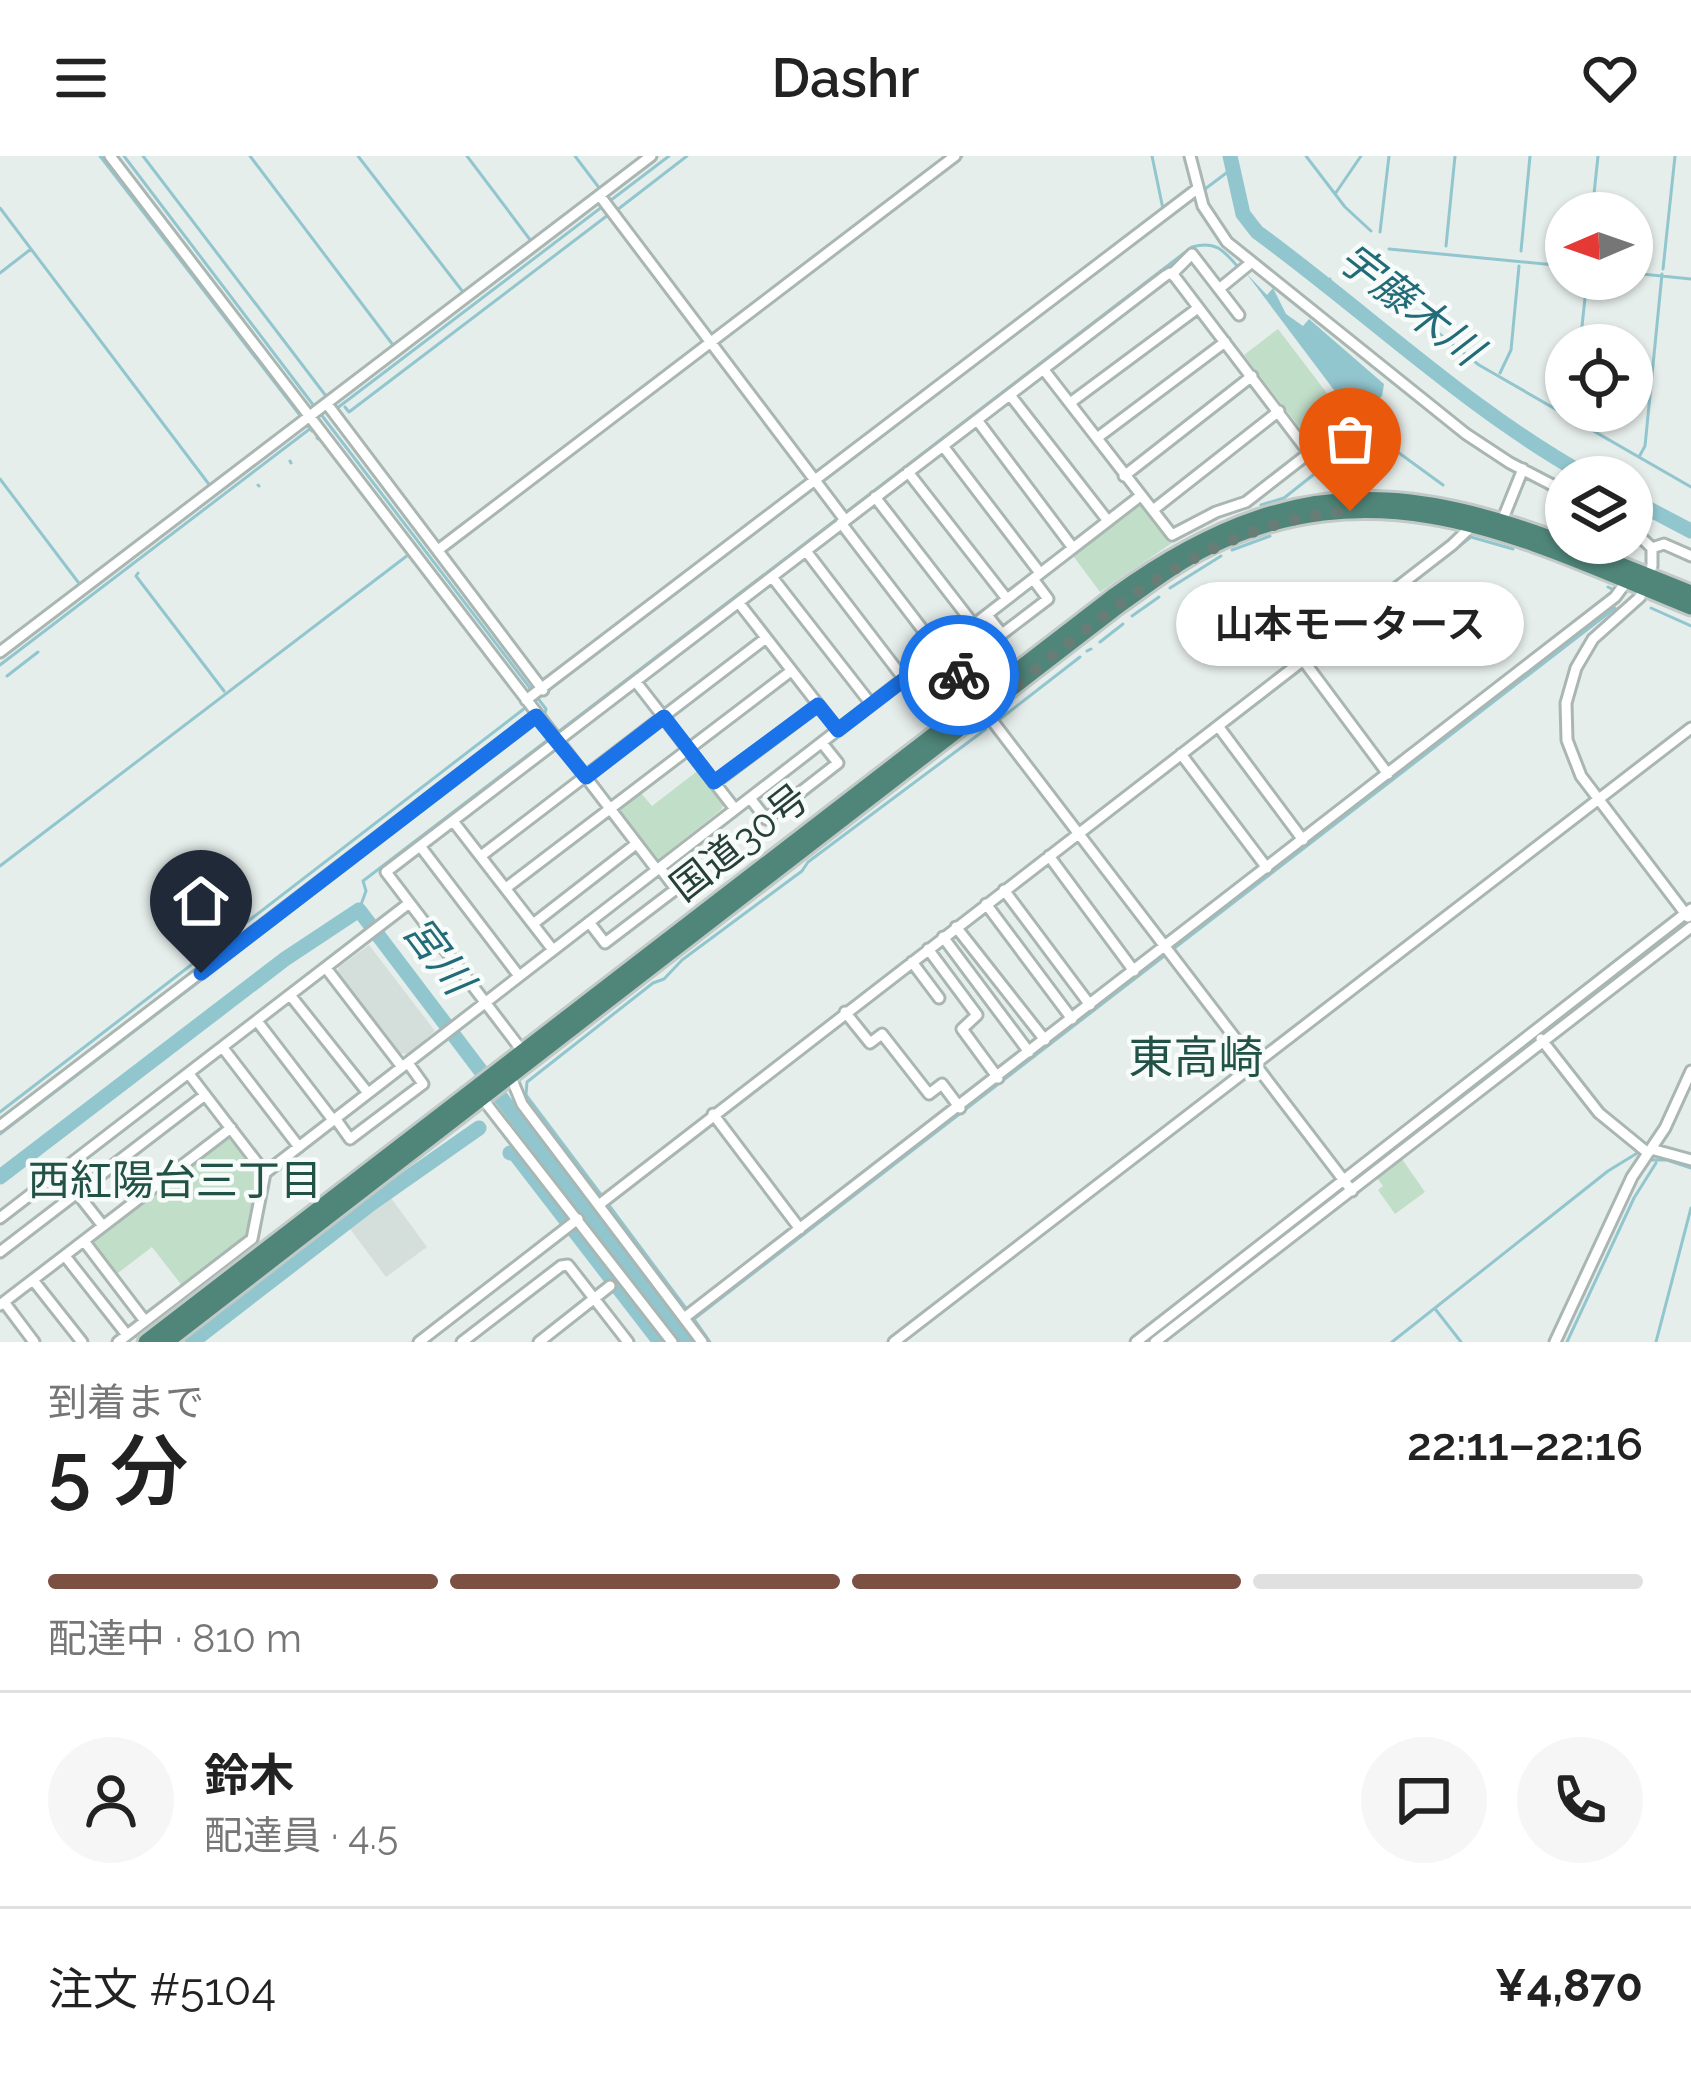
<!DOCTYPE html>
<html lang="ja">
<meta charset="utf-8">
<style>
body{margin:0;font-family:Raleway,"Noto Sans JP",sans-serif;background:#f6f6f6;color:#222;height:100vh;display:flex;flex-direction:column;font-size:45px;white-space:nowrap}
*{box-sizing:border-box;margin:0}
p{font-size:39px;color:#767676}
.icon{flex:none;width:66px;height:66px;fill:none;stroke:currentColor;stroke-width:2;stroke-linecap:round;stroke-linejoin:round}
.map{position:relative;height:1186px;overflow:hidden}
.side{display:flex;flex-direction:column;background:#fff;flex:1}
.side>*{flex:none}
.needle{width:78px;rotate:268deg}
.tools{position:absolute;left:1545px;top:36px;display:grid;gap:24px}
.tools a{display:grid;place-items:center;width:108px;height:108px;border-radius:50%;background:#fff;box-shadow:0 3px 9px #0004;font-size:60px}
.pin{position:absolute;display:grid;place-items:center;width:102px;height:102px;color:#fff;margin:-123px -51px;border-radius:50% 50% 50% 0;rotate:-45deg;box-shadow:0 0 12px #0007}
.pin .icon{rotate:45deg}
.courier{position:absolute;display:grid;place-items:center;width:120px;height:120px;margin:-60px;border:9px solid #1a73e8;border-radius:50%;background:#fff;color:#222;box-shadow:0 3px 15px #0007}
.bubble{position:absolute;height:84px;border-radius:42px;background:#fff;box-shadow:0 3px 9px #0004;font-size:39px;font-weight:600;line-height:84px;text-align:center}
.headline em{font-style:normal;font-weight:600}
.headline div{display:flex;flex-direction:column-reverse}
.headline{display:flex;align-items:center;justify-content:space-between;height:204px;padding:0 48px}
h1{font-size:78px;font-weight:600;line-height:90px}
.bar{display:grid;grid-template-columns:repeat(4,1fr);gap:18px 12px;align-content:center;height:144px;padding:0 48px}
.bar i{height:15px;border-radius:9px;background:#e0e0e0}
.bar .on{background:#7c5042}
.bar p{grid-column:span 4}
.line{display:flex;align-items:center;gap:30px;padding:0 48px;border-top:3px solid #e0e0e0}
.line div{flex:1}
.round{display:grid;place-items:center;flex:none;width:126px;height:126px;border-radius:63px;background:#f6f6f6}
header{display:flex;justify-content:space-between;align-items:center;height:156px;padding:0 48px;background:#fff;font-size:54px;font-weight:600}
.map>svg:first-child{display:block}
.built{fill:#d4deda}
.green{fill:#c1dec9}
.water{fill:#92c6cf}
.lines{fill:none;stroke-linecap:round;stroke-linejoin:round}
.stream{stroke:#92c6cf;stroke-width:3}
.river{stroke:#92c6cf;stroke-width:15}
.minor-casing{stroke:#a9b6b2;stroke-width:15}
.trunk-casing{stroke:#c2cac8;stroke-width:21}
.minor{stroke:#fff;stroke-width:9}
.trunk{stroke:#50867a;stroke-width:15}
.done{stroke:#697d77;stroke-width:12;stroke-dasharray:0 21.6}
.route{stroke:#1a73e8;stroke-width:15}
.labels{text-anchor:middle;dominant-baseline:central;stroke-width:9;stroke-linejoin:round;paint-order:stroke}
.street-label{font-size:39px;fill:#264039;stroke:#f7fbf9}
.water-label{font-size:42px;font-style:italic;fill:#226b79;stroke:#f7fbf9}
.neighbourhood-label{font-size:42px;fill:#225146;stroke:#f7fbf9}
.quarter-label{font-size:45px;fill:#225146;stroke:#f7fbf9}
</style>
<header><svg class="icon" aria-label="menu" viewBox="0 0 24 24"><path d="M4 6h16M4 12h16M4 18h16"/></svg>Dashr<svg class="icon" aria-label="heart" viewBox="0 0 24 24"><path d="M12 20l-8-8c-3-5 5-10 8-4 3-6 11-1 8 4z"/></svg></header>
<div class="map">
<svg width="1691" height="1186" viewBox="0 0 1691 1186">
<rect width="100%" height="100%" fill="#e6eeeb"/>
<path class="built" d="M 369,789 L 435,875 L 408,898 L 397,897 L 337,819 L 339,811 Z
M 388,1038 L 427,1091 L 386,1121 L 347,1069 Z"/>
<path class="green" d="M 1278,173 L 1336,249 L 1303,276 L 1244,199 Z
M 1139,346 L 1146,349 L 1172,387 L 1100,436 L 1071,397 Z
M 700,613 L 725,646 L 721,654 L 659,703 L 652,703 L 619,658 L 619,652 L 640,636 L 652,650 Z
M 229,977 L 261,1017 L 252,1079 L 183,1131 L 152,1091 L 114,1120 L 89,1086 Z
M 1402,1003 L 1425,1036 L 1395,1058 L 1378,1034 L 1383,1030 L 1377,1022 Z"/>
<path class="water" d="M 1246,117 L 1267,139 L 1273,132 L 1286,158 L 1303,170 L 1309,163 L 1384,228 L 1382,240 L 1362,256 L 1374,276 L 1371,279 L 1360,279 L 1363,273 L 1355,262 Z"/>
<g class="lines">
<path class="stream" d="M 100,0 L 299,258
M 124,0 L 314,250
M 143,0 L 326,240
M 250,0 L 393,189
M 358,0 L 463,136
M 467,0 L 531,85
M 575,0 L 600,33
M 1152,0 L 1163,53
M 1306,0 L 1345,51 L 1371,75
M 1205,33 L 1233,12
M 1335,38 L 1361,0
M 0,52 L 211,331
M 617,54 L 687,0
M 1592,57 L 1598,0
M 1380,76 L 1389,0
M 1446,90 L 1455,0
M 1389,93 L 1566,110
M 1521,95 L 1530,0
M 1348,101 L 1352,101
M 1663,113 L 1675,0
M 0,117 L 31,93
M 1632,117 L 1691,123
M 1326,131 L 1330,123
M 1381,132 L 1479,209 L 1691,331
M 717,187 L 962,0
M 1580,189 L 1587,123
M 1500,217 L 1511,194 L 1519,110
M 345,251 L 349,256 L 608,59
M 336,253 L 669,0
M 320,257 L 546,553 L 544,561
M 307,269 L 312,275
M 781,272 L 815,316
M 1373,278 L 1443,329
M 317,282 L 318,283
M 1639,301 L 1645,290 L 1662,118
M 290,305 L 291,307
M 0,323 L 78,426
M 822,326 L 1192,43
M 258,329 L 259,330
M 1261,349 L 1284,342 L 1361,281
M 845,357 L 1192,91 C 1216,84 1224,95 1239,112
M 1471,381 L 1513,393
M 1232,394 L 1270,380
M 445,395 L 709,193
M 121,397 L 208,331
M 138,417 L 136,420 L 224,535
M 1608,431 L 1612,433
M 1170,432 L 1221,400
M 1651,452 L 1691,470
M 1132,460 L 1159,441
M 1100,486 L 1123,468
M 0,490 L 38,462
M 1087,495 L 1091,493
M 1310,506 L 1471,381
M 0,509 L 311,272
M 7,520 L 38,496
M 534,545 L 814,332
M 1000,563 L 1080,501
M 1225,572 L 1303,512
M 1191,597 L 1217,577
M 0,710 L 408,399
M 359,754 L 366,735 L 363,725 L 837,363
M 0,956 L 525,552
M 509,969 L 516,964
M 0,978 L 537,567
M 528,988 L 550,971
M 1661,989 L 1691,928
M 1652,1004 L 1667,1004 L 1691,1012
M 602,1040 L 526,939 L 527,926 L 653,827 L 664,823 L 682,804 L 802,715 L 808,706 L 986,573
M 609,1047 L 635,1027
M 608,1048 L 688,1155
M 1436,1154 L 1461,1186
M 694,1163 L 1615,452
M 694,1163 L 710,1186
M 1392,1186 L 1608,1015 L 1639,996
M 1567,1186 L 1634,1042 L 1656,1007
M 1656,1186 L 1691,1052"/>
<path class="river" d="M 1230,0 L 1243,58 L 1257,76 C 1368,157 1468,254 1589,321
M 1632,344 L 1691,375
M 510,997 L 515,998 L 660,1186
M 0,1021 L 285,803 L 359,754 L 686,1186
M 192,1186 L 372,1047 L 479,972
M 1146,1186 L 1691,762"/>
<g class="minor-casing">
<path id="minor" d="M 110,0 L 657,714
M 1190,0 L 1203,50 L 1227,86 L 1466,278 L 1510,307 L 1566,336
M 600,40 L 845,364
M 1172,118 L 1192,98 L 1239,159
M 1219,133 L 1252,106
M 1010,239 L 1108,365
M 1070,247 L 1198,152
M 327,248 L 543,534
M 977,264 L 1073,392
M 1097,282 L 1225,186
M 943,290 L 1040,417
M 908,316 L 1007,443
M 1124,320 L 1252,220
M 875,341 L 974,469
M 1153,354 L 1279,255
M 1502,365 L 1523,313
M 841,367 L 1352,1035
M 1632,373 L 1652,392 L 1652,410 L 1640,441 L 1593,483 L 1576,512 L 1566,547 L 1567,584 L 1581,620 L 1688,761
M 1652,392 L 1664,388 L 1691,400
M 438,394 L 955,0
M 806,395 L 904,523
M 772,421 L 871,548
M 739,447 L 838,574
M 987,459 L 1002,478 L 1048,443 L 1033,423
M 0,496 L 651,0
M 1303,504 L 1388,618
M 636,526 L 735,653
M 526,544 L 1197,33
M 1218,570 L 1303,684
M 1181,598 L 1267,712
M 714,627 L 818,549
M 750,642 L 766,663 L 838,607 L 822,587
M 453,665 L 553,794
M 420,690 L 519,820
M 481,700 L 766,482
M 1049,700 L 1134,815
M 506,732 L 791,515
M 1004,734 L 1090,849
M 986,748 L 1072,863
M 589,766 L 605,787 L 676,733 L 660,712
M 533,768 L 636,688
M 956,771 L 1045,884
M 943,781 L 1029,896
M 928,793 L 977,859 L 962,873 L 998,922
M 912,806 L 939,842
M 326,812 L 402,911
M 290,839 L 368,937
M 845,856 L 870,887 L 882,878 L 929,938 L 942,928 L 960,952
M 257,865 L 333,964
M 1541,883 L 1599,957 L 1648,997
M 223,892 L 299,991
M 523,896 L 386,716 L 1165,120 L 1170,117 L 1175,121 L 1309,297 L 1246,346 L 1216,356 L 1172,379 L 1044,214
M 189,918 L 265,1017
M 510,919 L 522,948 L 702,1186
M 482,942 L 672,1186
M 713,958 L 800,1073
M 335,962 L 350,983 L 423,928 L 408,907
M 0,970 L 536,560
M 1651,993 L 1691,1004
M 77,1037 L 103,1070
M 600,1048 L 1452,389 L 1474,368
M 0,1062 L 408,748
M 84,1085 L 145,1165
M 0,1096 L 205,939
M 65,1100 L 127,1179
M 33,1124 L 82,1186
M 4,1146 L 34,1186
M 0,1149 L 231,972
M 684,1162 L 1615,441 L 1627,425
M 118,1186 L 252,1083 L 265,1017 L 1139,341
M 419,1186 L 578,1063
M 462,1186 L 561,1110 L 568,1109 L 628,1186
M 539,1186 L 610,1130
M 894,1186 L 1691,572
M 1136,1186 L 1691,753
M 1155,1186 L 1691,771
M 1555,1186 L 1632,1021 L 1665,972 L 1691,915"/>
</g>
<g class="trunk-casing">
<path id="trunk" d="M 146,1186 L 1115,439 C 1333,281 1466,347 1691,437
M 166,1186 L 1117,451 C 1147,430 1176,407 1209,391 C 1385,307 1528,385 1691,451"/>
</g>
<use href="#minor" class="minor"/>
<use href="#trunk" class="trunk"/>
</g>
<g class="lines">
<path class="done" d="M 959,519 L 986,554 C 1097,465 1202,366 1350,355"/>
<path class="route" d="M 201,817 L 536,560 L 586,621 L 664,561 L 714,626 L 818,549 L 838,574 L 940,496 L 959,519"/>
</g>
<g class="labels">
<g class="street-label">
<text transform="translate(739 686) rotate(-38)">国道30号</text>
</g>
<g class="water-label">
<text transform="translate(1410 148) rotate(38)">宇藤木川</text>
<text transform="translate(438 799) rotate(53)">宮川</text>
</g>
<g class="neighbourhood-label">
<text x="175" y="1024">西紅陽台三丁目</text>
</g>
<g class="quarter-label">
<text x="1196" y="901">東高崎</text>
</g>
</g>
</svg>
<div class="tools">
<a><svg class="needle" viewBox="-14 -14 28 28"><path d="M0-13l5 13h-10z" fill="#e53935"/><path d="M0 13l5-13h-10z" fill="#767676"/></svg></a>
<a><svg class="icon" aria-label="locate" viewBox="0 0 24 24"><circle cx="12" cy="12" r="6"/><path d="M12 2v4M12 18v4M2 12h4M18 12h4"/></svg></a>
<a><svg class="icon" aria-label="layers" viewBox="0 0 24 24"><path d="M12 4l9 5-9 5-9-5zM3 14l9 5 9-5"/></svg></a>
</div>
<div class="pin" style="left:1350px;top:355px;background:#ea580c"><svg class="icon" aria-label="bag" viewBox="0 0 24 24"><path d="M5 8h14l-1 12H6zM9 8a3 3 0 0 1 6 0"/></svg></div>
<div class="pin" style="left:201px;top:817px;background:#1f2937"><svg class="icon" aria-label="home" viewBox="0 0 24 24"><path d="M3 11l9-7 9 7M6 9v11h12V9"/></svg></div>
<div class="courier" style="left:959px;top:519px"><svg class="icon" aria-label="bike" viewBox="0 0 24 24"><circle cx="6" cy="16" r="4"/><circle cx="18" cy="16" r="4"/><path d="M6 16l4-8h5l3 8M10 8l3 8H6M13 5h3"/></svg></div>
<div class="bubble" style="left:1176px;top:426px;width:348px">山本モータース</div>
</div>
<section class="side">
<div class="headline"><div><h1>5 分</h1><p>到着まで</p></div><em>22:11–22:16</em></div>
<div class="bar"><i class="on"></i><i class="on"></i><i class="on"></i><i></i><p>配達中 · 810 m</p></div>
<div class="line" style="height:216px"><a class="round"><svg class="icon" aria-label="person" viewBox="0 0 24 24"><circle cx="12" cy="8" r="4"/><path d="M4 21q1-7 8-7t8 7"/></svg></a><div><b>鈴木</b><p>配達員 · 4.5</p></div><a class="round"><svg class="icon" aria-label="chat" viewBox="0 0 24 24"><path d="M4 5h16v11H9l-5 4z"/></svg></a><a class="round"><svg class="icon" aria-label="phone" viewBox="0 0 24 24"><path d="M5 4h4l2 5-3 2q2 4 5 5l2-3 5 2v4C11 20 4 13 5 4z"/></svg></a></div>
<div class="line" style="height:156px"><div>注文 #5104</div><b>¥4,870</b></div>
</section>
